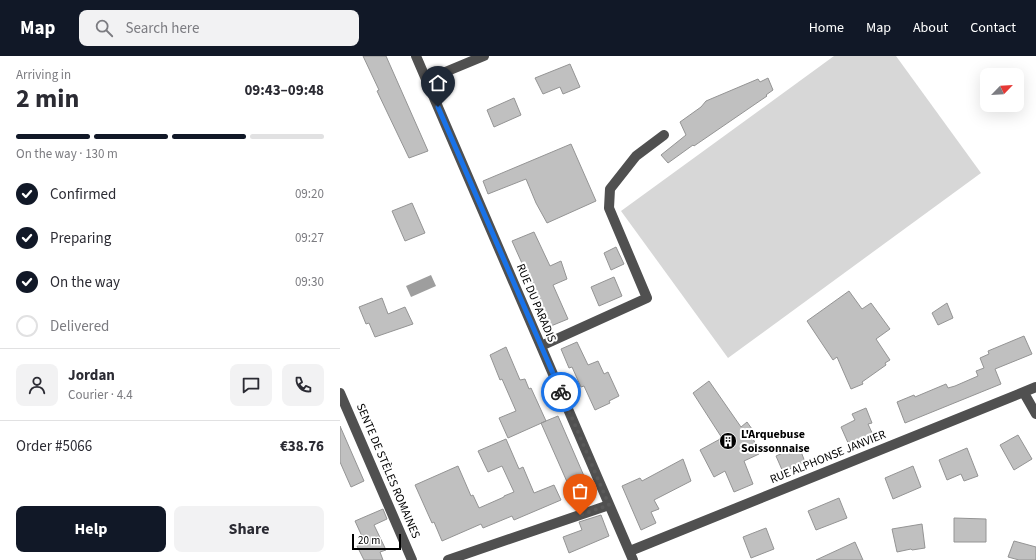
<!DOCTYPE html>
<meta charset="utf-8">
<style>
body{margin:0;font-family:"Source Sans 3",sans-serif;background:#f2f2f3;color:#2b2b33;height:100vh;display:flex;flex-direction:column;font-size:15px;white-space:nowrap}
*{box-sizing:border-box;margin:0}
p{font-size:13px;color:#7c7c81}
.icon{flex:none;width:22px;height:22px;fill:none;stroke:currentColor;stroke-width:2;stroke-linecap:round;stroke-linejoin:round}
.map{position:relative;flex:1;overflow:hidden}
.panel{display:flex;flex-direction:column;background:#fff;width:340px}
.panel>*{flex:none}
.needle{width:26px;rotate:65deg}
.tools{position:absolute;left:640px;top:12px;display:grid;gap:8px}
.tools a{display:grid;place-items:center;width:44px;height:44px;border-radius:8px;background:#fff;box-shadow:0 4px 16px #0002;font-size:20px}
.scale{position:absolute;left:12px;bottom:10px;width:49px;box-sizing:border-box;padding-left:4px;border:2px solid #000;border-top:0;font-size:11px;line-height:14px;white-space:nowrap;color:#000;-webkit-text-stroke:3px #fff;paint-order:stroke}
.pin{position:absolute;display:grid;place-items:center;width:34px;height:34px;color:#fff;margin:-41px -17px;border-radius:50% 50% 50% 0;rotate:-45deg;box-shadow:0 0 4px #0007}
.pin .icon{rotate:45deg}
.courier{position:absolute;display:grid;place-items:center;width:40px;height:40px;margin:-20px;border:3px solid #1a73e8;border-radius:50%;background:#fff;color:#222;box-shadow:0 1px 5px #0007}
.head em{font-style:normal;font-weight:700}
.head div{display:flex;flex-direction:column-reverse}
.head{display:flex;align-items:center;justify-content:space-between;height:68px;padding:0 16px}
h1{font-size:26px;font-weight:700;line-height:30px}
.bar{display:grid;grid-template-columns:repeat(4,1fr);gap:6px 4px;align-content:center;height:48px;padding:0 16px}
.bar i{height:5px;border-radius:3px;background:#e1e1e2}
.bar .selected{background:#111827}
.bar p{grid-column:span 4}
.line{display:flex;align-items:center;gap:10px;padding:0 16px;border-top:1px solid #e1e1e2}
.line div{flex:1}
.round{display:grid;place-items:center;flex:none;width:42px;height:42px;border-radius:8px;background:#f2f2f3}
ol{padding:0 16px;list-style:none}
li{display:flex;align-items:center;gap:12px;height:44px}
li p{margin-inline-start:auto}
li .icon{padding:4px;border-radius:50%;background:#111827;color:#fff;stroke-width:4}
li:last-child{color:#7c7c81}
li i{width:22px;height:22px;border:2px solid #e1e1e2;border-radius:50%}
.cta{display:flex;gap:8px;margin-top:auto;padding:8px 16px}
.cta a{flex:1;height:46px;border-radius:8px;background:#111827;color:#fff;font-size:16px;font-weight:700;line-height:46px;text-align:center}
.cta a+a{background:#f2f2f3;color:#2b2b33}
header{display:flex;align-items:center;gap:24px;box-sizing:border-box;height:56px;padding:0 20px;background:#111827;color:#fff}
header strong{font-size:19px}
nav{display:flex;gap:22px;margin-inline-start:auto;font-size:14px}
.search{width:280px;height:36px;background:#f2f2f3;display:flex;align-items:center;gap:10px;box-sizing:border-box;padding:0 14px;border-radius:8px;color:#7c7c81;font-size:15px}
main{display:flex;flex:1;min-height:0}
.map>svg:first-child{display:block}
.green{fill:#d7d7d7}
.water{fill:#9e9e9e}
.building{fill:#c0c0c0;stroke:#949494}
.lines{fill:none;stroke-linecap:round;stroke-linejoin:round}
.minor{stroke:#505050;stroke-width:10}
.done{stroke:#595959;stroke-width:4;stroke-dasharray:0 7.2}
.route{stroke:#1a73e8;stroke-width:5}
.labels{text-anchor:middle;dominant-baseline:central;stroke-width:4;stroke-linejoin:round;paint-order:stroke}
.street-label{font-size:12px;fill:#000;stroke:#fff}
.poi-label{font-size:12px;font-weight:bold;fill:#000;stroke:#fff;text-anchor:start}
</style>
<header>
<strong>Map</strong>
<div class="search"><svg class="icon" aria-label="search" viewBox="0 0 24 24"><circle cx="10" cy="10" r="6"/><path d="M15 15l6 6"/></svg>Search here</div>
<nav><a>Home</a><a>Map</a><a>About</a><a>Contact</a></nav>
</header>
<main>
<section class="panel">
<div class="head"><div><h1>2 min</h1><p>Arriving in</p></div><em>09:43–09:48</em></div>
<div class="bar"><i class="selected"></i><i class="selected"></i><i class="selected"></i><i></i><p>On the way · 130 m</p></div>
<ol>
<li><svg class="icon" aria-label="check" viewBox="0 0 24 24"><path d="M5 12l5 5 9-10"/></svg>Confirmed<p>09:20</p></li>
<li><svg class="icon" aria-label="check" viewBox="0 0 24 24"><path d="M5 12l5 5 9-10"/></svg>Preparing<p>09:27</p></li>
<li><svg class="icon" aria-label="check" viewBox="0 0 24 24"><path d="M5 12l5 5 9-10"/></svg>On the way<p>09:30</p></li>
<li><i></i>Delivered</li>
</ol>
<div class="line" style="height:72px"><a class="round"><svg class="icon" aria-label="person" viewBox="0 0 24 24"><circle cx="12" cy="8" r="4"/><path d="M4 21q1-7 8-7t8 7"/></svg></a><div><b>Jordan</b><p>Courier · 4.4</p></div><a class="round"><svg class="icon" aria-label="chat" viewBox="0 0 24 24"><path d="M4 5h16v11H9l-5 4z"/></svg></a><a class="round"><svg class="icon" aria-label="phone" viewBox="0 0 24 24"><path d="M5 4h4l2 5-3 2q2 4 5 5l2-3 5 2v4C11 20 4 13 5 4z"/></svg></a></div>
<div class="line" style="height:52px"><div>Order #5066</div><b>€38.76</b></div>
<div class="cta"><a>Help</a><a>Share</a></div>
</section>
<div class="map">
<svg width="696" height="504" viewBox="0 0 696 504">
<rect width="100%" height="100%" fill="#fff"/>
<path class="green" d="M 494,0 L 556,0 L 641,117 L 388,302 L 281,155 Z"/>
<path class="water" d="M 91,219 L 96,230 L 71,241 L 66,230 Z"/>
<path class="building" d="M 23,0 L 46,0 L 88,95 L 69,102 L 37,35 L 39,34 Z
M 230,8 L 240,31 L 223,38 L 220,31 L 203,38 L 195,22 Z
M 428,22 L 433,34 L 426,39 L 427,40 L 354,90 L 353,89 L 328,107 L 321,99 L 346,79 L 340,66 L 361,51 L 366,45 L 418,23 L 420,26 Z
M 174,42 L 181,59 L 154,71 L 147,54 Z
M 231,88 L 256,145 L 207,167 L 196,147 L 186,123 L 148,138 L 143,125 Z
M 72,147 L 85,177 L 65,185 L 52,155 Z
M 194,176 L 210,210 L 221,205 L 227,223 L 213,229 L 228,263 L 206,272 L 190,235 L 194,234 L 172,185 Z
M 276,191 L 284,208 L 271,214 L 264,197 Z
M 274,221 L 282,240 L 259,250 L 251,231 Z
M 509,235 L 522,253 L 531,247 L 550,273 L 536,283 L 550,304 L 545,307 L 546,309 L 522,326 L 523,328 L 511,333 L 497,301 L 493,304 L 467,265 Z
M 42,242 L 48,258 L 65,251 L 73,268 L 35,281 L 29,267 L 26,268 L 19,251 Z
M 607,247 L 613,262 L 598,269 L 592,257 Z
M 684,280 L 692,298 L 655,313 L 661,328 L 565,367 L 557,346 L 574,339 L 575,341 L 606,328 L 608,332 L 615,330 L 638,320 L 636,315 L 644,312 L 640,302 L 649,298 L 648,295 Z
M 237,286 L 248,309 L 258,305 L 264,318 L 268,316 L 279,340 L 269,345 L 270,347 L 255,354 L 244,330 L 241,331 L 232,311 L 229,312 L 221,293 Z
M 166,291 L 180,324 L 185,323 L 189,333 L 191,332 L 206,365 L 168,382 L 159,362 L 176,355 L 162,323 L 160,324 L 150,299 Z
M 369,325 L 401,371 L 407,366 L 417,380 L 413,382 L 419,398 L 404,405 L 413,428 L 394,436 L 385,415 L 374,421 L 360,394 L 382,382 L 353,337 Z
M 526,352 L 532,367 L 528,368 L 533,379 L 509,389 L 501,371 L 515,364 L 512,358 Z
M 218,360 L 244,420 L 228,428 L 201,367 Z
M 0,370 L 24,425 L 11,431 L 0,406 Z
M 678,379 L 692,403 L 674,414 L 660,389 Z
M 166,383 L 179,413 L 183,411 L 194,437 L 214,429 L 221,444 L 174,464 L 172,460 L 143,472 L 141,468 L 102,485 L 94,466 L 92,467 L 75,429 L 118,410 L 131,440 L 133,439 L 139,452 L 164,441 L 164,440 L 174,436 L 162,410 L 148,416 L 138,395 Z
M 627,392 L 638,420 L 624,425 L 621,418 L 607,424 L 599,404 Z
M 460,393 L 465,406 L 443,416 L 436,400 L 447,395 L 449,398 Z
M 343,403 L 351,425 L 314,444 L 319,453 L 311,456 L 316,467 L 301,474 L 282,430 L 300,422 L 302,425 Z
M 573,410 L 581,431 L 553,443 L 545,422 Z
M 499,442 L 507,462 L 476,474 L 468,455 Z
M 43,453 L 47,463 L 34,469 L 46,494 L 40,496 L 43,504 L 24,504 L 17,490 L 25,487 L 15,465 Z
M 261,459 L 269,480 L 229,497 L 223,481 L 242,474 L 239,466 Z
M 614,462 L 646,463 L 646,486 L 614,486 Z
M 582,468 L 585,492 L 572,494 L 571,493 L 557,496 L 552,473 Z
M 426,472 L 434,493 L 411,502 L 403,481 Z
M 674,485 L 696,491 L 696,504 L 679,504 L 668,501 Z
M 515,486 L 523,504 L 476,504 Z"/>
<g class="lines">
<path class="minor" d="M 76,0 L 293,504
M 86,24 L 144,0
M 201,290 L 307,242 L 269,152 L 270,133 L 296,100 L 324,79
M 0,337 L 72,504
M 684,337 L 696,358
M 290,495 L 696,331
M 108,504 L 269,449"/>
</g>
<g class="lines">
<path class="done" d="M 221,336 L 269,449 L 240,459"/>
<path class="route" d="M 98,51 L 221,336"/>
</g>
<defs>
<g id="building-disc" transform="scale(0.9)"><circle r="9.5" fill="#000" stroke="#fff"/><path d="M-4-6H4V6H1V3H-1V6H-4ZM-2.5-4.3h1.7v1.8h-1.7ZM.8-4.3h1.7v1.8H.8ZM-2.5-1h1.7V.8h-1.7ZM.8-1h1.7V.8H.8Z" fill="#fff"/></g>
</defs>
<g fill-rule="evenodd">
<use href="#building-disc" x="388" y="385"/>
</g>
<g class="labels">
<g class="street-label">
<text transform="translate(196 247) rotate(67)">RUE DU PARADIS</text>
<text transform="translate(488 401) rotate(-22)">RUE ALPHONSE JANVIER</text>
<text transform="translate(48 415) rotate(67)">SENTE DE STÈLES ROMAINES</text>
</g>
<g class="poi-label">
<text x="401" y="378">L'Arquebuse<tspan x="401" dy="14">Soissonnaise</tspan></text>
</g>
</g>
</svg>
<div class="tools">
<a><svg class="needle" viewBox="-14 -14 28 28"><path d="M0-13l5 13h-10z" fill="#e53935"/><path d="M0 13l5-13h-10z" fill="#7c7c81"/></svg></a>
</div>
<div class="scale">20 m</div>
<div class="pin" style="left:240px;top:459px;background:#ea580c"><svg class="icon" aria-label="bag" viewBox="0 0 24 24"><path d="M5 8h14l-1 12H6zM9 8a3 3 0 0 1 6 0"/></svg></div>
<div class="pin" style="left:98px;top:51px;background:#1f2937"><svg class="icon" aria-label="home" viewBox="0 0 24 24"><path d="M3 11l9-7 9 7M6 9v11h12V9"/></svg></div>
<div class="courier" style="left:221px;top:336px"><svg class="icon" aria-label="bike" viewBox="0 0 24 24"><circle cx="6" cy="16" r="4"/><circle cx="18" cy="16" r="4"/><path d="M6 16l4-8h5l3 8M10 8l3 8H6M13 5h3"/></svg></div>
</div>
</main>
